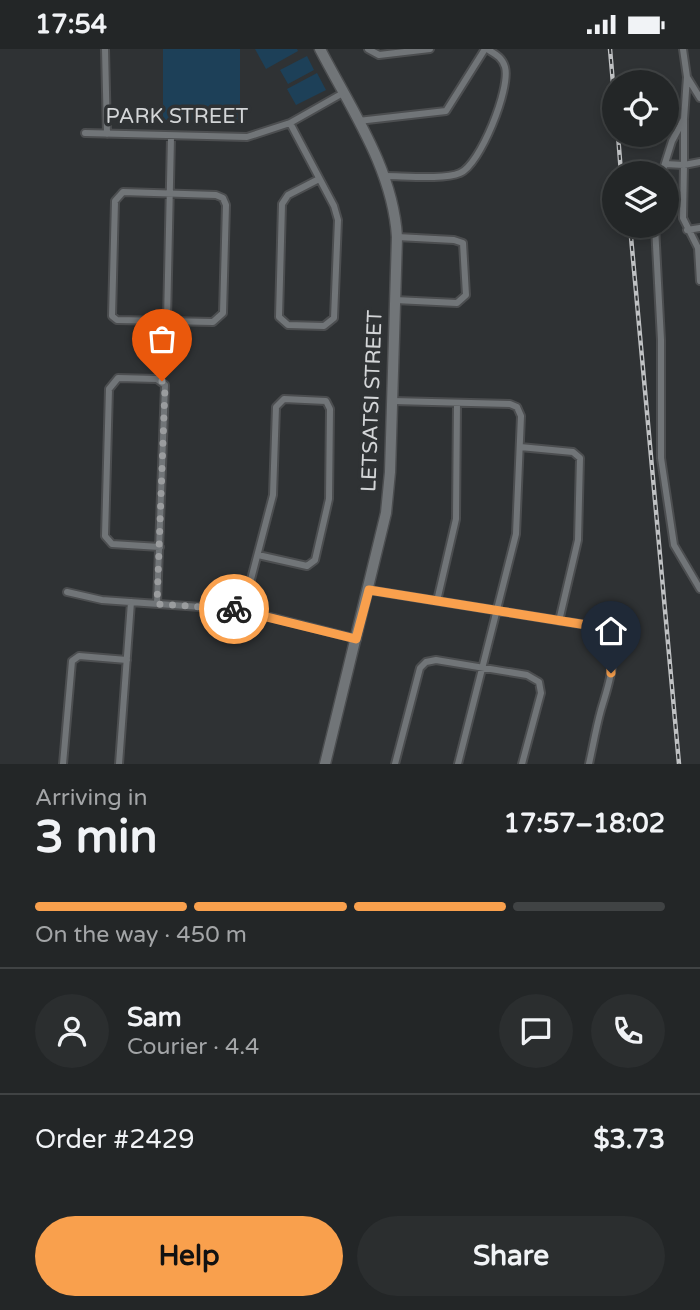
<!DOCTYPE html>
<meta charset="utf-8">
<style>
body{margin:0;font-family:"Varela Round",sans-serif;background:#2b2e2f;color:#f1f3f6;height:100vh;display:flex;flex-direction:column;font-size:26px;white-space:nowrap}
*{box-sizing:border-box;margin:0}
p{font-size:23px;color:#a3a5a7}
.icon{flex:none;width:38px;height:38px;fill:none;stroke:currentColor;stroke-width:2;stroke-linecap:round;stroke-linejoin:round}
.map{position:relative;height:715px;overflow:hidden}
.panel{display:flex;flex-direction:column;background:#232627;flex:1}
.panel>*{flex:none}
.controls{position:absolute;left:602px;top:21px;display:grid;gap:14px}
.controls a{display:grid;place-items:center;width:77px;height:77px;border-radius:50%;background:#232627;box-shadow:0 4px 10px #0003,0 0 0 2px #404344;font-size:35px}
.pin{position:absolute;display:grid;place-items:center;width:60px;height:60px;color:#fff;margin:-72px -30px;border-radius:50% 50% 50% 0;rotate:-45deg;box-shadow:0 0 7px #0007}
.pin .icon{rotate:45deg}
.courier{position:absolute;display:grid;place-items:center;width:70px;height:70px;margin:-35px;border:5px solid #f9a04d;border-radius:50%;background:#fff;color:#222;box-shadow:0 2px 9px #0007}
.overview em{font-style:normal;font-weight:700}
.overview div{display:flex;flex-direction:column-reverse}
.overview{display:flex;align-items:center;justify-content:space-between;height:119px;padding:0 35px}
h1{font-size:46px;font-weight:700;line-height:52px}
.bar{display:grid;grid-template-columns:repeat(4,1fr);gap:10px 7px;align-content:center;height:84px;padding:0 35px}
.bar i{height:9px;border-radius:5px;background:#404344}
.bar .current{background:#f9a04d}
.bar p{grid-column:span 4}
.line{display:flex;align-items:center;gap:18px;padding:0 35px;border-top:2px solid #404344}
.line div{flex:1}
.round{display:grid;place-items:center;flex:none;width:74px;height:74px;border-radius:37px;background:#2b2e2f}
.button{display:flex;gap:14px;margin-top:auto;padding:14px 35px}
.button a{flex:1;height:80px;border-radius:42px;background:#f9a04d;color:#111;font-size:28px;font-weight:700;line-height:80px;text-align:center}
.button a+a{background:#2b2e2f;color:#f1f3f6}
.status{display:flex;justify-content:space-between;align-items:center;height:49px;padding:0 35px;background:#232627;direction:ltr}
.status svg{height:19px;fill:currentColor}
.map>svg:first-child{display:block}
.green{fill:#1d4058}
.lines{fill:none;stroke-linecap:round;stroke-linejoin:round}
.street-casing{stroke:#4c4e50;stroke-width:10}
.secondary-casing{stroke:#4c4e50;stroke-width:13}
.street{stroke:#717578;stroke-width:6}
.secondary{stroke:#717578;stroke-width:10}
.rail-casing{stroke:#bfc1c3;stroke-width:4.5}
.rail{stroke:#2f3234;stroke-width:2;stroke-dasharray:5;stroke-linecap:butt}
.done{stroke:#9a9c9e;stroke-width:7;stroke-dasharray:0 12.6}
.route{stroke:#f9a04d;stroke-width:9}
.labels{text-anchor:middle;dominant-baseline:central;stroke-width:7;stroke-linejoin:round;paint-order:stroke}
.street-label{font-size:21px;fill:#d3d5d7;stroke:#2f3234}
</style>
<div class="status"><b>17:54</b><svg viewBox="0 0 49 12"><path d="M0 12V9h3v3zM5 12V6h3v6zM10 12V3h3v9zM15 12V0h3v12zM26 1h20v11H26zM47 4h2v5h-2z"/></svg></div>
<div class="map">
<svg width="700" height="715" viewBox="0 0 700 715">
<rect width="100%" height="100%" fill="#2f3234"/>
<path class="green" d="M 163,0 L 240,0 L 240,71 L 163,71 Z
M 255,0 L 297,0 L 298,2 L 266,20 Z
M 307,7 L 314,21 L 288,35 L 280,21 Z
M 317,24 L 326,41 L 296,56 L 287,40 Z"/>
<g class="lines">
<g class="street-casing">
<path id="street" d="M 105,0 L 107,85
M 368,0 L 379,6 L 430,0
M 683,0 L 687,28 L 700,49
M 358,72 L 446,62 L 485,0
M 290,74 L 334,157 L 338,171 L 334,269 L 324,277 L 288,276 L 279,268 L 282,155 L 288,146 L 319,130
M 85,84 L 247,88 L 290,74 L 343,44
M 700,113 L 684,116 L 683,169 L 698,199 L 700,232
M 665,115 L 684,116 L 684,71
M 662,124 L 672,92 L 684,70 L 687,28
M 385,127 C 404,127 444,131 460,124 C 480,116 511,39 505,18 C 502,8 495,5 487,0
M 123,143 L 216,146 L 223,149 L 226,156 L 223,264 L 213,273 L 117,271 L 112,267 L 115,152 Z
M 655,177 L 661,291 L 661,409 L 674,496 L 700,540
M 687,181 L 700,179
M 395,251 L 457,254 L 466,246 L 463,194 L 454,191 L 397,188
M 167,272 L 171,88
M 393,352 L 510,355 L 517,358 L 521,367 L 516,485 L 458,715
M 520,398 L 573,403 L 580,409 L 578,491 L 559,572
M 369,541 L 593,577 C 627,591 608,636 601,661 C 596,679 593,697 589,715
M 67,543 L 102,551 L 243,561 L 357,590
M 437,552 L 456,470 L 457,354
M 157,555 L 165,336 L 157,330 L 118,329 L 109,340 L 105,487 L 112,495 L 160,498
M 243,561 L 273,446 L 276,358 L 284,350 L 326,352 L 330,360 L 329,450 L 315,511 L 307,517 L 258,506
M 63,715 L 72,612 L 79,607 L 127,611
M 119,715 L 131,553
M 395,715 L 420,619 L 426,613 L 436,611 L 527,626 L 539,633 L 541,644 L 522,715"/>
</g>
<g class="secondary-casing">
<path id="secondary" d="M 320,0 C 351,60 393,120 397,188 L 390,423 L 386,464 L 325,715"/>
</g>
<use href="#street" class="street"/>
<use href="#secondary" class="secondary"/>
<g class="rail-casing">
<path id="rail" d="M 610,0 L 614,46
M 618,86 L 621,124
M 612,129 L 614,144
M 630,177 L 679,715"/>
</g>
<use href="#rail" class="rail"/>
</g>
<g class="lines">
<path class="done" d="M 162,332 L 165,338 L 157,555 L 234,560"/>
<path class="route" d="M 234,560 L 356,590 L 369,541 L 593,577 L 610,593 L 611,624"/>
</g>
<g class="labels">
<g class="street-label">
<text x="177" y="67">PARK STREET</text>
<text transform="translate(372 352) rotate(-88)">LETSATSI STREET</text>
</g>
</g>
</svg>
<div class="controls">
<a><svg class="icon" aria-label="locate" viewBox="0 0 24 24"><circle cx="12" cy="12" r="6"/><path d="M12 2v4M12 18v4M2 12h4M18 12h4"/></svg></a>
<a><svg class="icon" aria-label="layers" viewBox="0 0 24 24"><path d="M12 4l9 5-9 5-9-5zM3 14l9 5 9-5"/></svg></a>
</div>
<div class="pin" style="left:162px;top:332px;background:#ea580c"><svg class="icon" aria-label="bag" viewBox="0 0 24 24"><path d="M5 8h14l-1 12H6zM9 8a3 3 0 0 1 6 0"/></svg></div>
<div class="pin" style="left:611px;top:624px;background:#1f2937"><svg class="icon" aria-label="home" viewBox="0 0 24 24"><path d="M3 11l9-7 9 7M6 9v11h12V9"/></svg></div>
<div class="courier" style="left:234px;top:560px"><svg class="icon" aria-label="bike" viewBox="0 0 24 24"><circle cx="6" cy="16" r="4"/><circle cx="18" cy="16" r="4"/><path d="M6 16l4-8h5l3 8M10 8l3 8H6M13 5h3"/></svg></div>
</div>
<section class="panel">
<div class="overview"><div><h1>3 min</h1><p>Arriving in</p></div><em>17:57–18:02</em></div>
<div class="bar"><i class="current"></i><i class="current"></i><i class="current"></i><i></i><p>On the way · 450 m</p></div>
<div class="line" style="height:126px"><a class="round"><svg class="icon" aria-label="person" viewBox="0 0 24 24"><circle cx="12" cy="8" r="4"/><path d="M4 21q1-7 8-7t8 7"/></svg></a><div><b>Sam</b><p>Courier · 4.4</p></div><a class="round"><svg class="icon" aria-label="chat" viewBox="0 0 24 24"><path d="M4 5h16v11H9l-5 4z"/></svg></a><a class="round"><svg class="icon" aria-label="phone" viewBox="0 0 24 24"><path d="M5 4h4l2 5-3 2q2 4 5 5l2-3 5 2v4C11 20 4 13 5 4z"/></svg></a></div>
<div class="line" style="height:91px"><div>Order #2429</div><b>$3.73</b></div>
<div class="button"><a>Help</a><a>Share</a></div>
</section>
